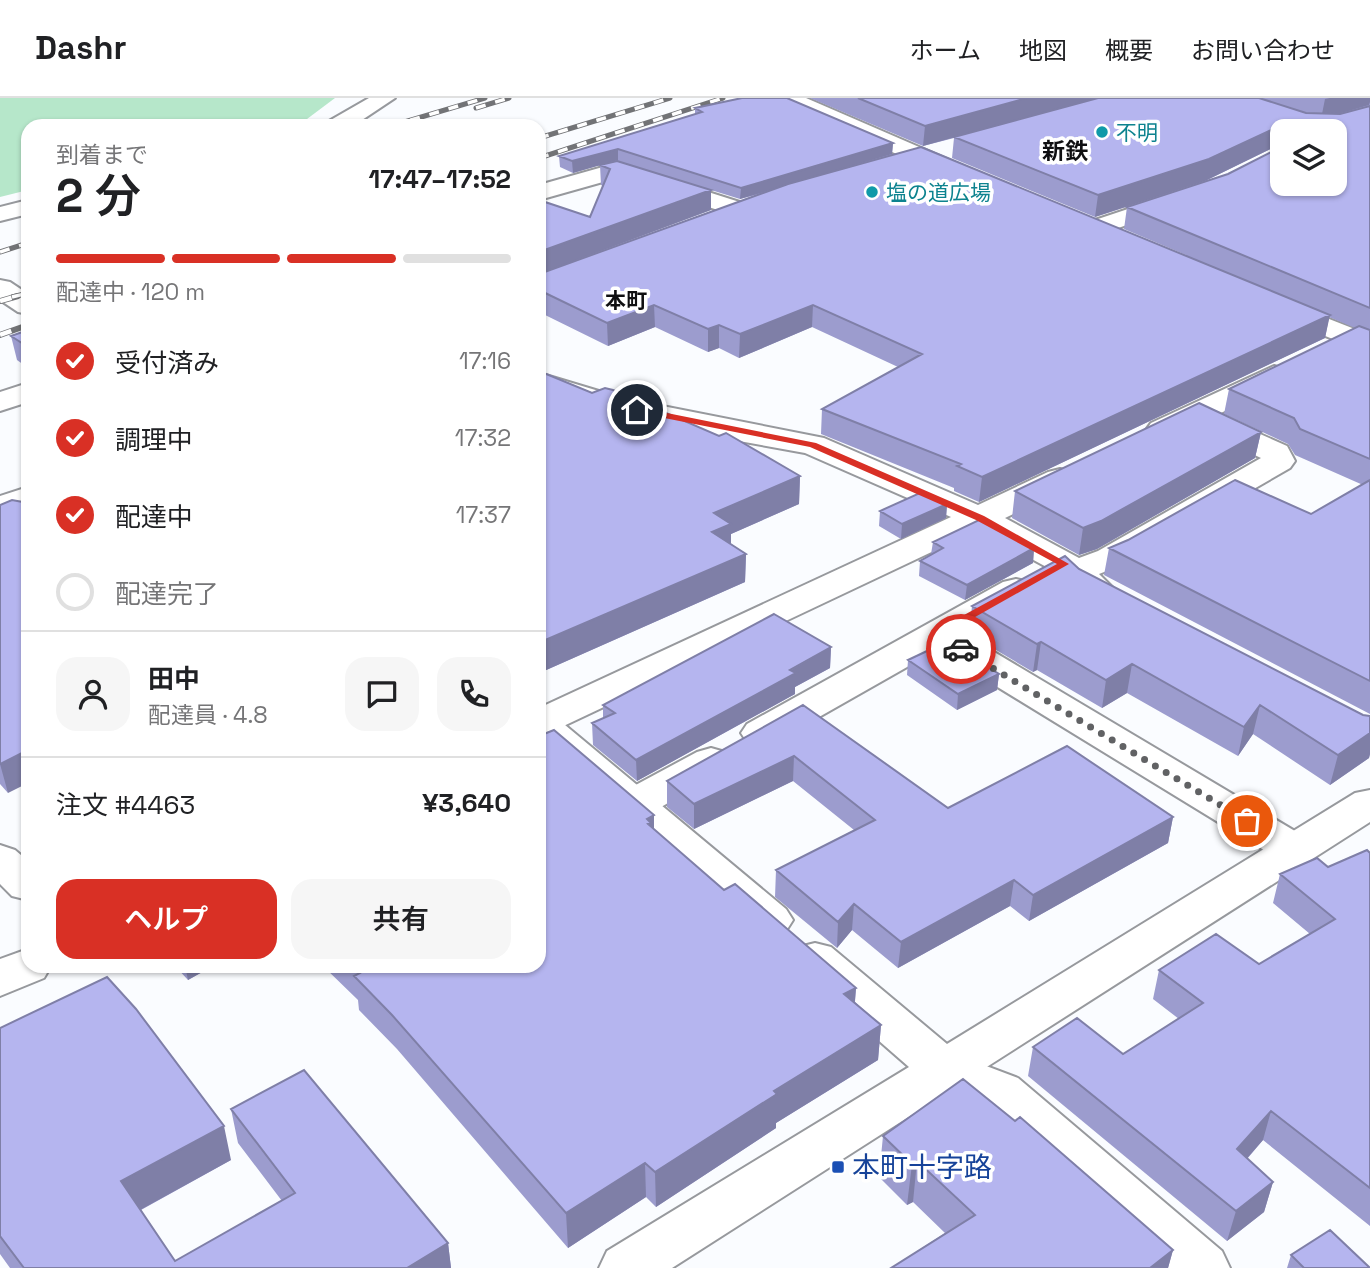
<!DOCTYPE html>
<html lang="ja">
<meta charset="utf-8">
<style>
body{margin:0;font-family:"Space Grotesk","Noto Sans JP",sans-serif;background:#f6f6f6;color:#202124;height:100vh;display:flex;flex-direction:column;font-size:26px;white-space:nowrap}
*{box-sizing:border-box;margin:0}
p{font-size:23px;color:#757577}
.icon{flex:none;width:38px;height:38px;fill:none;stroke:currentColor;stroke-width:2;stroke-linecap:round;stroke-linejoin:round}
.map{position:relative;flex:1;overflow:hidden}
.details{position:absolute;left:21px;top:21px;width:525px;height:854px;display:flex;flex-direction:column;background:#fff;border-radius:21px;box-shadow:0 2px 5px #0004}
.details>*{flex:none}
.fabs{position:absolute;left:1270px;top:21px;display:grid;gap:14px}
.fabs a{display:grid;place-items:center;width:77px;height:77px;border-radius:14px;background:#fff;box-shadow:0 2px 5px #0004;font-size:35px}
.pin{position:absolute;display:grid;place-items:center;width:60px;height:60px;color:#fff;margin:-30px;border:4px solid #fff;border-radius:50%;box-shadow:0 2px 7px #0007}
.courier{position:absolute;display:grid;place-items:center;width:70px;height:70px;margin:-35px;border:5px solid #d93025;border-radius:50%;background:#fff;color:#222;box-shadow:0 2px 9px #0007}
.headline em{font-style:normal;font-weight:600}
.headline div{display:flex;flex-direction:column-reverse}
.headline{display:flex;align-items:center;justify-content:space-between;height:119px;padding:0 35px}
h1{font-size:46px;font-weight:600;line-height:52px}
.bar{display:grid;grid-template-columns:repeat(4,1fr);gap:10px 7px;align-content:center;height:84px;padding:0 35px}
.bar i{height:9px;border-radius:5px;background:#e0e0e0}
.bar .active{background:#d93025}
.bar p{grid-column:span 4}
.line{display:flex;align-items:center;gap:18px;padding:0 35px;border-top:2px solid #e0e0e0}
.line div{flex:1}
.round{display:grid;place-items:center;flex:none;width:74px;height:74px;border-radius:21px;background:#f6f6f6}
ol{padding:0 35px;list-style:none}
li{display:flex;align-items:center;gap:21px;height:77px}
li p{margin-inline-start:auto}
li .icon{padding:7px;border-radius:50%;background:#d93025;color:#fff;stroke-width:4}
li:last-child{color:#757577}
li i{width:38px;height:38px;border:4px solid #e0e0e0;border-radius:50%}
.button{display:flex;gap:14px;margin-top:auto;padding:14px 35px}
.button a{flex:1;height:80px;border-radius:21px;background:#d93025;color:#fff;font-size:28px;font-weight:600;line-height:80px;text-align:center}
.button a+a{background:#f6f6f6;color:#202124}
header{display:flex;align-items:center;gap:42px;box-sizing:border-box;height:98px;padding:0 35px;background:#fff;border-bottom:2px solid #e0e0e0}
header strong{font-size:33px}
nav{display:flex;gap:38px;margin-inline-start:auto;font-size:24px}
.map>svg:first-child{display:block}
.green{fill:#b6e7ca}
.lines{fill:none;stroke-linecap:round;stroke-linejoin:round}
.minor-casing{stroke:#97999d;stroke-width:4}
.tertiary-casing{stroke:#97999d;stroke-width:4}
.minor{fill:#fff;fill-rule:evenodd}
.tertiary{fill:#fff;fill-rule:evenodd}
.rail-far1-casing{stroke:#727376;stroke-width:5}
.rail-casing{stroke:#727376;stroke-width:6}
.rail-far1{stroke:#fff;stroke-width:3.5;stroke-dasharray:10;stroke-linecap:butt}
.rail{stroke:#fff;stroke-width:4.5;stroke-dasharray:12;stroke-linecap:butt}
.wall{fill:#9c9cce;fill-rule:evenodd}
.shaded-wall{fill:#7f7fa7}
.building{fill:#b5b5ef;stroke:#7f7fa7;stroke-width:2}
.route{fill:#d93025}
.done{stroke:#616264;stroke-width:7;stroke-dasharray:0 12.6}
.culture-dot{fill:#0f9aa8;stroke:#fff;stroke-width:2.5}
.transit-dot{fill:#1a4fb4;stroke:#fff;stroke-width:2.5}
.labels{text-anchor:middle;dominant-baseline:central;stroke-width:7;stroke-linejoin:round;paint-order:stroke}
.far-culture-label{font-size:21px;fill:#0d838f;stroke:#fff;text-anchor:start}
.far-neighbourhood-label{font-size:21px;font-weight:bold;fill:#0f0f11;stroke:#fff}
.far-quarter-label{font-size:23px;font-weight:bold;fill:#0f0f11;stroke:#fff}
.near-transit-label{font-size:28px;fill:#164399;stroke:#fff;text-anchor:start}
</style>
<header>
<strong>Dashr</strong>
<nav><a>ホーム</a><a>地図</a><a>概要</a><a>お問い合わせ</a></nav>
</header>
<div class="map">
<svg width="1370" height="1170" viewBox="0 0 1370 1170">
<rect width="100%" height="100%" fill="#fafcff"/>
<path class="green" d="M 0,0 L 335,0 L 307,21 L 280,28 L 28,28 L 28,92 L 0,99 Z"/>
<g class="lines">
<g class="minor-casing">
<path id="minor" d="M 369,0 L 395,0 L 353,28 L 326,28 L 329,23 Z
M 617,65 L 749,107 L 752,112 L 749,117 L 740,119 L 617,80 L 539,102 L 539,87 Z
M 1176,95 L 1185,97 L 1188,102 L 1185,107 L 1092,139 L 1083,136 L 1079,131 L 1083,126 Z
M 28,102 L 28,116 L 0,123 L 0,109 Z
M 1274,268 L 1284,271 L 1289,277 L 1284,283 L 1217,317 L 1287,348 L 1295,363 L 1290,370 L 1122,467 L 1099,476 L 1116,493 L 1111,501 L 1098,504 L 1085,501 L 1052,472 L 978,432 L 553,633 L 539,637 L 539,610 L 951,419 L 805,355 L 706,337 L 614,316 L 539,294 L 539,275 L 622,300 L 824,340 L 978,407 L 1048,374 L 1060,371 L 1072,374 L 1076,381 L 1072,388 L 1005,420 L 1079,460 L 1098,453 L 1261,360 L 1201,332 L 1198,326 L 1173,339 L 1162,341 L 1151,339 L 1146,332 L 1151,325 Z
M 28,285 L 28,304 L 0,313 L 0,294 Z
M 1016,481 L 1029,484 L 1034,492 L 1029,500 L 964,536 L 1310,742 L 1317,752 L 1310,762 L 1295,766 L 1280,762 L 937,552 L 775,644 L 761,647 L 747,644 L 741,635 L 747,626 L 1003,484 Z
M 711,650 L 725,654 L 731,663 L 725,672 L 649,716 L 634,719 L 619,716 L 613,706 L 619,696 L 697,654 Z
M 0,747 L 15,752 L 28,763 L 28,802 L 12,798 L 0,786 Z
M 28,851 L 28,868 L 51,868 L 44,880 L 0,898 L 0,861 Z
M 944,952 L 1018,980 L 1222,1153 L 1230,1170 L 1164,1170 L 982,1008 L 926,984 L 919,971 L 926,958 Z"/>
</g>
<g class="tertiary-casing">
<path id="tertiary" d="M 777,0 L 806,0 L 963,68 L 967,73 L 963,78 L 947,78 L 780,5 Z
M 0,182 L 10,184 L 28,196 L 28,216 L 18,214 L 0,202 Z
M 1278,201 L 1370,237 L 1370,256 L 1268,215 L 1264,209 L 1268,203 Z
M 28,389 L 28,411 L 0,420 L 0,398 Z
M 539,613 L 553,617 L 786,811 L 793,822 L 786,833 L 770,838 L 754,833 L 539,646 Z
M 1370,692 L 1370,724 L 672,1170 L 599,1170 L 607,1153 L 909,969 L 799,873 L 792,861 L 799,849 L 815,845 L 831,849 L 947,946 L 1355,695 Z"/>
</g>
<use href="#minor" class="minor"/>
<use href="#tertiary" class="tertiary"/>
<g class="rail-far1-casing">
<path id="rail-far1" d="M 476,10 L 509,0
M 391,28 L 485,0
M 539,40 L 670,0
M 539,60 L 723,0
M 0,154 L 28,145
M 12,199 L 28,195"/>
</g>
<g class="rail-casing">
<path id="rail" d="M 0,203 L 18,198
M 0,237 L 28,227"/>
</g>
<use href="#rail-far1" class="rail-far1"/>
<use href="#rail" class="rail"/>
</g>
<path class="wall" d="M 810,0 L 1370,0 L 1370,616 L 1104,477 L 1109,450 L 1311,416 L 1363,387 L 1295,357 L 1288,346 L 1224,316 L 1229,291 L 1355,230 L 1329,219 L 1325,240 L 979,404 L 954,393 L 954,390 L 821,336 L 822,311 L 898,269 L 812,229 L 739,260 L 719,250 L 708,254 L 655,229 L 608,248 L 539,214 L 539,102 L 590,119 L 603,88 L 601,87 L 600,67 L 573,75 L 560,69 L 559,58 L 695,16 L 695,10 L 893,45 L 892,56 L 1186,157 L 1124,131 L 1127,109 L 1228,76 L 1335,33 L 1283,33 L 1283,45 L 1205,83 L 1095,119 L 952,60 L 954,40 L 923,48 ZM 711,92 L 740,101 L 763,95 L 540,176 L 711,112 Z
M 28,232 L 28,270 L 17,262 L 11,238 Z
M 539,273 L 800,378 L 799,406 L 731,436 L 731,446 L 746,456 L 745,484 L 544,573 L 539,568 Z
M 1261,334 L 1255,360 L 1097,451 L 1079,457 L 1012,420 L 1015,393 Z
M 947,406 L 946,420 L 901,441 L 879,428 L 880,413 Z
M 0,407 L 8,695 L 0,686 Z
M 933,444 L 1034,450 L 1033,465 L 965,502 L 919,478 L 920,463 L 931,456 Z
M 1079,471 L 1363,617 L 1370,618 L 1370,656 L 1369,660 L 1330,687 L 1253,636 L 1238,658 L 1127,595 L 1102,610 L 1037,572 L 1033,574 L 969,536 L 972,508 Z
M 831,549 L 830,570 L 795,589 L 795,596 L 637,683 L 593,647 L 592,625 L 603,620 L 603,607 Z
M 908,562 L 999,576 L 997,592 L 957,612 L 907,577 Z
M 803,607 L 948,710 L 1173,719 L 1168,745 L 1029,823 L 1010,808 L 898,870 L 852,832 L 837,850 L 775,799 L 776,772 L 854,732 L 793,683 L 694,731 L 667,709 L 667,683 Z
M 654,732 L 724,792 L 856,890 L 855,904 L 881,927 L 878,962 L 776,1025 L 776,1030 L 656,1109 L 646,1099 L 568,1150 L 397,951 L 359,912 L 358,902 L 323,868 L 539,868 Z
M 1370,755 L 1370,1128 L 1263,1042 L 1247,1061 L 1273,1084 L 1264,1114 L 1227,1143 L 1028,978 L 1033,949 L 1123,956 L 1179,921 L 1153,901 L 1159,872 L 1259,866 L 1310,836 L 1273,805 L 1280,776 L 1328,769 Z
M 175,868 L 213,868 L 188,882 Z
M 0,930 L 231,1062 L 141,1112 L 175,1163 L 282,1103 L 238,1045 L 231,1011 L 448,1145 L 451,1170 L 10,1170 L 0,1156 Z
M 883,1038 L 1173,1152 L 1168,1170 L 891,1170 L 945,1135 L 913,1104 L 907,1107 L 879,1079 Z
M 1291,1157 L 1370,1170 L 1287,1170 Z"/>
<path class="shaded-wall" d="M 1027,0 L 1097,0 L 923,48 L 925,28 Z
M 1330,0 L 1370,0 L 1370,4 L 1369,7 L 1321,21 L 1325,1 Z
M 1288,24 L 1286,33 L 1283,33 L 1283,45 L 1205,83 L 1095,119 L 1098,97 Z
M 893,45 L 892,56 L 740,101 L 741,90 Z
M 618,51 L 618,62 L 573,75 L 572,63 Z
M 711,92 L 711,112 L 539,176 L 539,154 Z
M 654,207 L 655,229 L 608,248 L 607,225 Z
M 813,207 L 812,229 L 739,260 L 740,236 Z
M 1330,217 L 1325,240 L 979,404 L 982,379 Z
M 719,227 L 719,250 L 708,254 L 708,231 Z
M 1261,334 L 1255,360 L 1097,451 L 1079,457 L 1083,430 Z
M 800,378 L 799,406 L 731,436 L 731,454 L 712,434 L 714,415 Z
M 947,406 L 946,420 L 901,441 L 902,426 Z
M 1034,450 L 1033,465 L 965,502 L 967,487 Z
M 746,456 L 745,484 L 544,573 L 543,543 Z
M 1041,544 L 1037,572 L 1033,574 L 1037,546 Z
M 831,549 L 830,570 L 795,589 L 795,596 L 637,683 L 636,662 Z
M 1132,566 L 1127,595 L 1102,610 L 1106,582 Z
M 999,576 L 997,592 L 957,612 L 958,596 Z
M 1260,607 L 1253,636 L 1238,658 L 1244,629 Z
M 1370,635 L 1370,656 L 1369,660 L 1330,687 L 1338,657 Z
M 28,652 L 28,685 L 8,695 L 0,666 Z
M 794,658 L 793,683 L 694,731 L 694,706 Z
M 654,717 L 654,750 L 647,721 Z
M 1173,719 L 1168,745 L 1029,823 L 1033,797 Z
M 1014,782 L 1010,808 L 898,870 L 901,844 Z
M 854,806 L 852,832 L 837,850 L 838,824 Z
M 185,868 L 213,868 L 188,882 Z
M 856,890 L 853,924 L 844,896 Z
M 881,927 L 878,962 L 776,1025 L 776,1030 L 656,1109 L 655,1074 L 774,993 Z
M 1271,1013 L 1263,1042 L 1229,1081 L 1237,1051 Z
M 224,1028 L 231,1062 L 131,1117 L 121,1083 Z
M 917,1063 L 913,1104 L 907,1107 L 912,1066 Z
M 645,1065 L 646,1099 L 568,1150 L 566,1115 Z
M 1273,1084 L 1264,1114 L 1227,1143 L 1236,1113 Z
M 448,1145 L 451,1170 L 407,1170 Z
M 1173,1152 L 1168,1170 L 1150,1170 Z"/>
<path class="building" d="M 742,0 L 787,0 L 893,45 L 741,90 L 618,51 L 572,63 L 559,58 L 702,14 L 695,10 Z
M 858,0 L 1027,0 L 925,28 Z
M 1098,0 L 1259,0 L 1306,15 L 1340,16 L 1370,8 L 1370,210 L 1127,109 L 1228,76 L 1283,48 L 1283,86 L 1335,86 L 1335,33 L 1288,33 L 1288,24 L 1209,61 L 1098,97 L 954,39 Z
M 921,49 L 1330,217 L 982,379 L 957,368 L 961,366 L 822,311 L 922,256 L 813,207 L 740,236 L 719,227 L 708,231 L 654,207 L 607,225 L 539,192 L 539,176 L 788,86 Z
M 617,63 L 711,92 L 539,154 L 539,102 L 590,119 L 610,71 L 600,67 Z
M 1359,228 L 1370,232 L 1370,361 L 1300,331 L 1294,320 L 1229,291 Z
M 28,232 L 28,249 L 11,238 Z
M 539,273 L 592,295 L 605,290 L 613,292 L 719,338 L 726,335 L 800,378 L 714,415 L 731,426 L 712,434 L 746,456 L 543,543 L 539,540 Z
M 1199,305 L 1261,334 L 1101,423 L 1083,430 L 1015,393 Z
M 1235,382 L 1311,416 L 1370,382 L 1370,583 L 1109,450 L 1128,442 Z
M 922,394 L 947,406 L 902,426 L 880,413 Z
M 28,396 L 28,652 L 0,666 L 0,407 L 12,402 L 23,404 L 24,397 Z
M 981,421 L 1034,450 L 967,487 L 920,463 L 943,450 L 933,444 Z
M 1065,458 L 1079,471 L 1363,617 L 1370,618 L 1370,635 L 1338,657 L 1260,607 L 1244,629 L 1132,566 L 1106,582 L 1041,544 L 1037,546 L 972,508 Z
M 774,516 L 831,549 L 790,572 L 796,575 L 636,662 L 592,625 L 615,615 L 603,607 Z
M 946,544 L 999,576 L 958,596 L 908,562 Z
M 803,607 L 948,710 L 1067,648 L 1173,719 L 1033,797 L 1014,782 L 901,844 L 854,806 L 838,824 L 776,772 L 875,722 L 794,658 L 694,706 L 667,683 Z
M 554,632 L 654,717 L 647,721 L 651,725 L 648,726 L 724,792 L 735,786 L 856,890 L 844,896 L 881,927 L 774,993 L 777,996 L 655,1074 L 645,1065 L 566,1115 L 392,917 L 354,878 L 360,875 L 353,868 L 539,868 L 539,638 Z
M 1367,752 L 1370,755 L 1370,1090 L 1271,1013 L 1237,1051 L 1273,1084 L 1236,1113 L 1033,949 L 1077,920 L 1123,956 L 1203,905 L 1159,872 L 1216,836 L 1259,866 L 1335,821 L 1280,776 L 1317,760 L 1328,769 Z
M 107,879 L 136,911 L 224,1028 L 121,1083 L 175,1163 L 295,1095 L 231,1011 L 304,972 L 448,1145 L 407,1170 L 24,1170 L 0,1138 L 0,930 Z
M 963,981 L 1015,1023 L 1020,1019 L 1173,1152 L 1150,1170 L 891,1170 L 975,1117 L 917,1063 L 912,1066 L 883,1038 Z
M 1330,1132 L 1370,1170 L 1304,1170 L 1291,1157 Z"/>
<path class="route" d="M 637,309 L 816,345 L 984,418 L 1069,466 L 945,536 L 967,551 L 958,554 L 933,539 L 933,534 L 1057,466 L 976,422 L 810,349 L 634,314 L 632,312 Z"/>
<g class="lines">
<path class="done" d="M 961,551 L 1247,723"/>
</g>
<g class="culture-dot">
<circle cx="1102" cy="34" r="7"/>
<circle cx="872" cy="94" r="7"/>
</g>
<rect class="transit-dot" x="831" y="1062" width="14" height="14" rx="3.5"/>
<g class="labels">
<g class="far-culture-label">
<text x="1116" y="34">不明</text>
<text x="886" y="94">塩の道広場</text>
</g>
<g class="far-neighbourhood-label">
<text x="626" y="202">本町</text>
</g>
<g class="far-quarter-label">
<text x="1065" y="53">新鉄</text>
</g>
<g class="near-transit-label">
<text x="852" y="1069">本町十字路</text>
</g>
</g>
</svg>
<div class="fabs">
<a><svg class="icon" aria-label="layers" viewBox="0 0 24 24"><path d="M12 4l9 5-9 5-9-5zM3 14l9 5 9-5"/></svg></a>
</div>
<div class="pin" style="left:1247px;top:723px;background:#ea580c"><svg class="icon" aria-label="bag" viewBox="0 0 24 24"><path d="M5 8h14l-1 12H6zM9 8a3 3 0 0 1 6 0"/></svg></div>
<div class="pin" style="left:637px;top:312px;background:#1f2937"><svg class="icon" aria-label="home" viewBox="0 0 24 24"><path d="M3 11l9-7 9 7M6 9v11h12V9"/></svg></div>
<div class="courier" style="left:961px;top:551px"><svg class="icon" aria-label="car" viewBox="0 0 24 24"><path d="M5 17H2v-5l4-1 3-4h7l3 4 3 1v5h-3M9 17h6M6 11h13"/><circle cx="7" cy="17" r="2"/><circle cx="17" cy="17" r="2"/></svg></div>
<section class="details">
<div class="headline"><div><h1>2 分</h1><p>到着まで</p></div><em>17:47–17:52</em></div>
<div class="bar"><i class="active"></i><i class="active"></i><i class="active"></i><i></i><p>配達中 · 120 m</p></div>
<ol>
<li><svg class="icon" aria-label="check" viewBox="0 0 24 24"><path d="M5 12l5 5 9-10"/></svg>受付済み<p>17:16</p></li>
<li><svg class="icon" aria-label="check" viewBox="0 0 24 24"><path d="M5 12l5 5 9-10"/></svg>調理中<p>17:32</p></li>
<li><svg class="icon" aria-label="check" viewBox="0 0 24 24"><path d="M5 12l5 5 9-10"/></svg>配達中<p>17:37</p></li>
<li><i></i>配達完了</li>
</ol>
<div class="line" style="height:126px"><a class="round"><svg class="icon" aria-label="person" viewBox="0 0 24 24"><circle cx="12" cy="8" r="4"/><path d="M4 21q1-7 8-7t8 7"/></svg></a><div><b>田中</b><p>配達員 · 4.8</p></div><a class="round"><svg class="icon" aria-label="chat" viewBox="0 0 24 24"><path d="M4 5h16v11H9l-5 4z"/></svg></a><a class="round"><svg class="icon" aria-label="phone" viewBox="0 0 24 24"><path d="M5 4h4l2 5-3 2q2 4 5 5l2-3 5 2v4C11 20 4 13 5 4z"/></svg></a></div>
<div class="line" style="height:91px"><div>注文 #4463</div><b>¥3,640</b></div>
<div class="button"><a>ヘルプ</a><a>共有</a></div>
</section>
</div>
